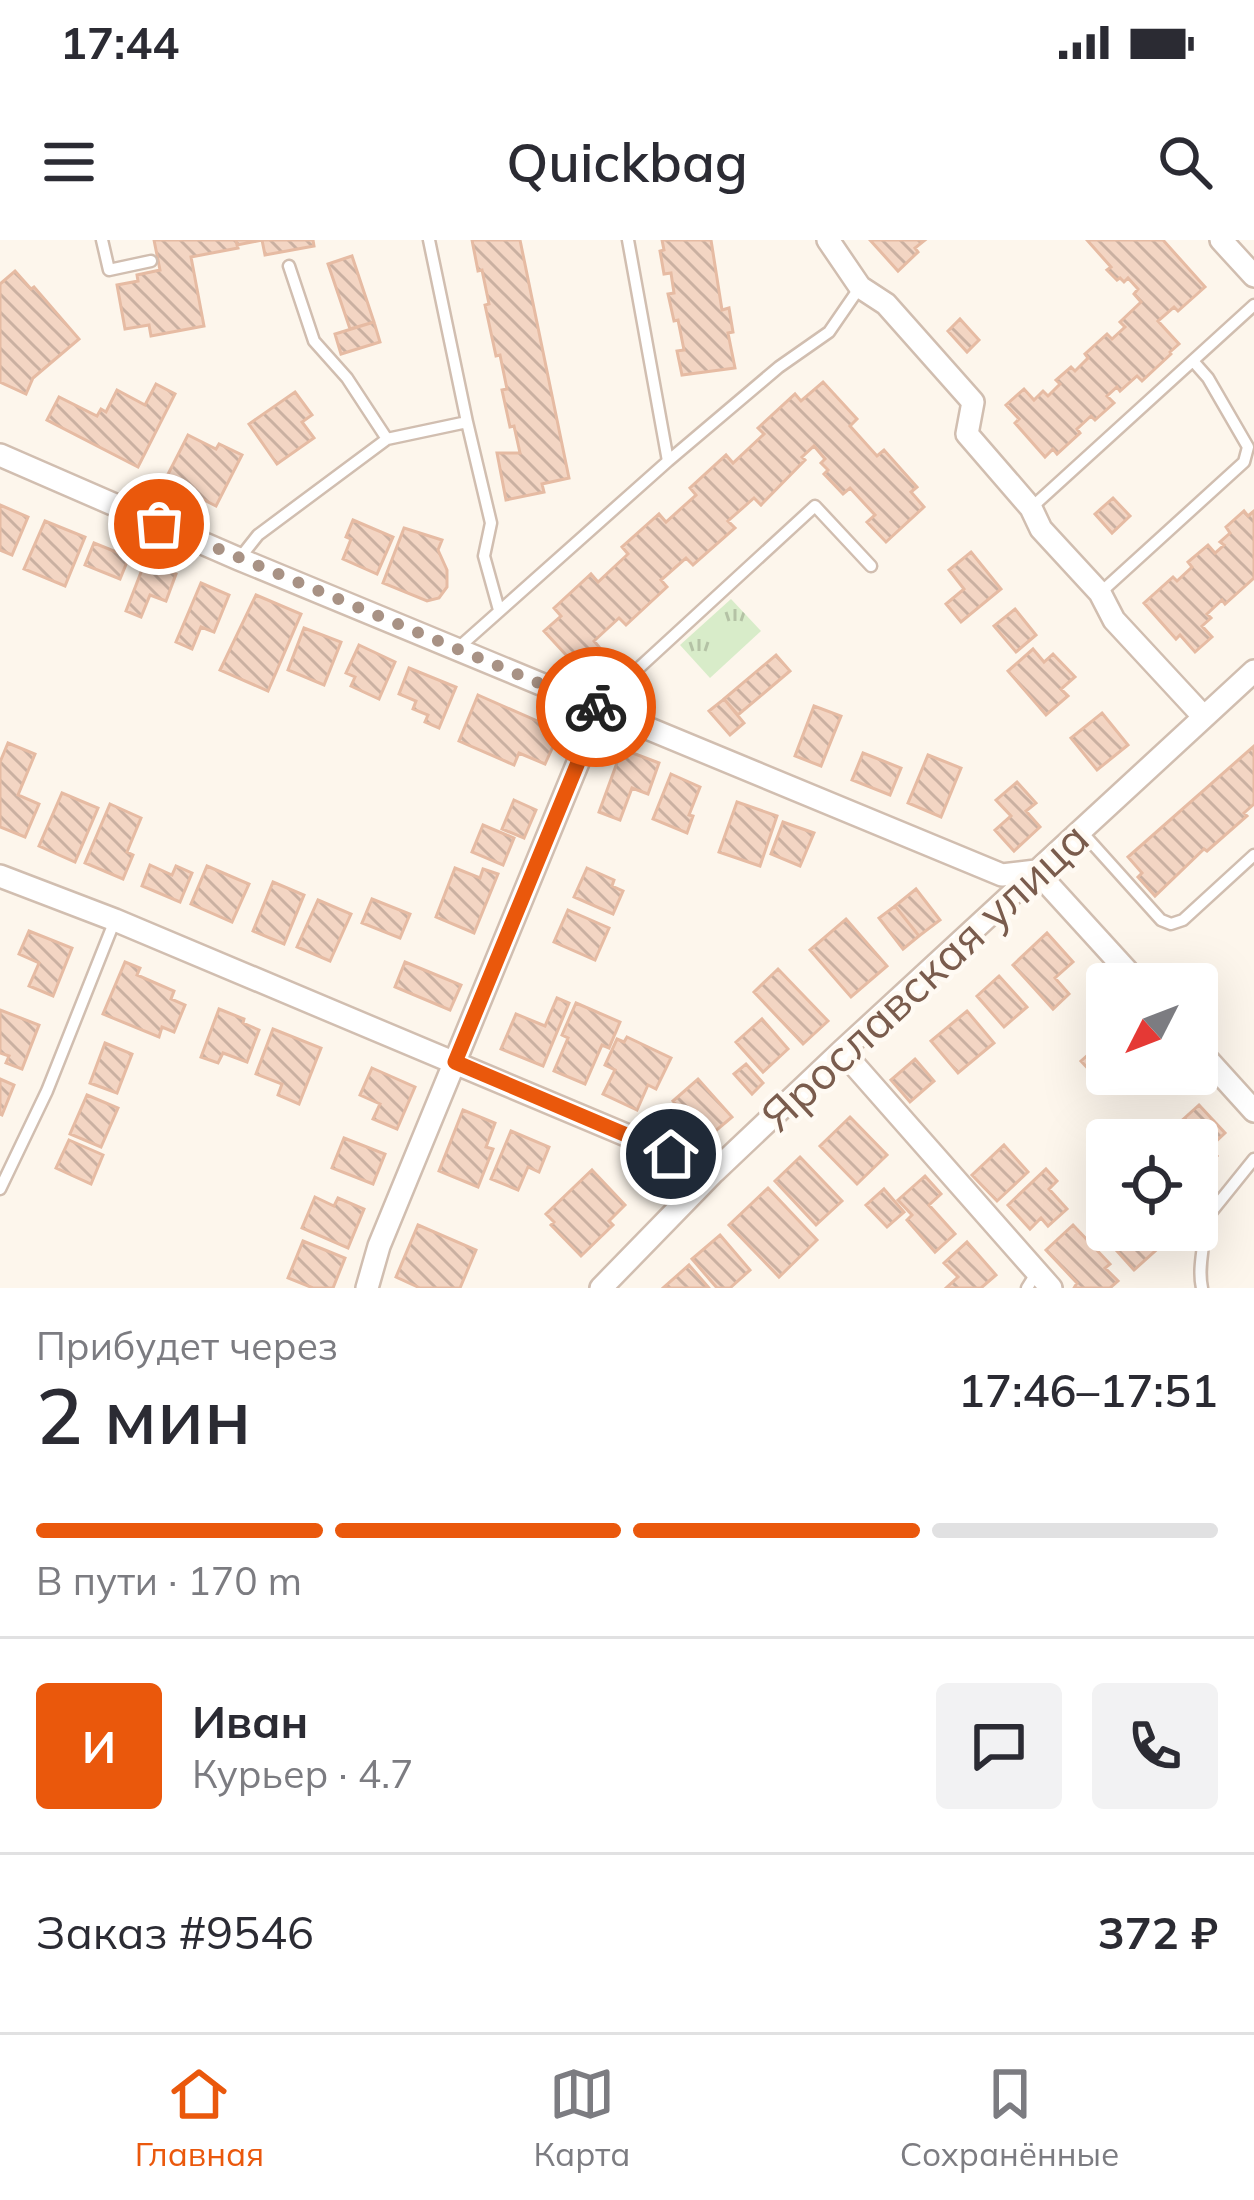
<!DOCTYPE html>
<html lang="ru">
<meta charset="utf-8">
<style>
body{margin:0;font-family:Mulish,sans-serif;background:#f2f2f3;color:#2b2b33;height:100vh;display:flex;flex-direction:column;font-size:45px;white-space:nowrap}
*{box-sizing:border-box;margin:0}
p{font-size:39px;color:#7c7c81}
.icon{flex:none;width:66px;height:66px;fill:none;stroke:currentColor;stroke-width:2;stroke-linecap:round;stroke-linejoin:round}
.map{position:relative;height:1048px;overflow:hidden}
.details{display:flex;flex-direction:column;background:#fff;flex:1}
.details>*{flex:none}
.needle{width:78px;rotate:228deg}
.tools{position:absolute;left:1086px;top:723px;display:grid;gap:24px}
.tools a{display:grid;place-items:center;width:132px;height:132px;border-radius:12px;background:#fff;box-shadow:0 12px 48px #0002;font-size:60px}
.pin{position:absolute;display:grid;place-items:center;width:102px;height:102px;color:#fff;margin:-51px;border:6px solid #fff;border-radius:50%;box-shadow:0 3px 12px #0007}
.courier{position:absolute;display:grid;place-items:center;width:120px;height:120px;margin:-60px;border:9px solid #ea580c;border-radius:50%;background:#fff;color:#222;box-shadow:0 3px 15px #0007}
.overview em{font-style:normal;font-weight:600}
.overview div{display:flex;flex-direction:column-reverse}
.overview{display:flex;align-items:center;justify-content:space-between;height:204px;padding:0 36px}
h1{font-size:78px;font-weight:600;line-height:90px}
.bar{display:grid;grid-template-columns:repeat(4,1fr);gap:18px 12px;align-content:center;height:144px;padding:0 36px}
.bar i{height:15px;border-radius:9px;background:#e1e1e2}
.bar .on{background:#ea580c}
.bar p{grid-column:span 4}
.line{display:flex;align-items:center;gap:30px;padding:0 36px;border-top:3px solid #e1e1e2}
.line div{flex:1}
.round{display:grid;place-items:center;flex:none;width:126px;height:126px;border-radius:12px;background:#f2f2f3}
.status{display:flex;justify-content:space-between;align-items:center;height:84px;padding:0 60px;background:#fff;direction:ltr}
.status svg{height:33px;fill:currentColor}
header{display:flex;justify-content:space-between;align-items:center;height:156px;padding:0 36px;background:#fff;font-size:54px;font-weight:600}
.dock{display:flex;justify-content:space-around;align-items:center;height:168px;border-top:3px solid #e1e1e2;background:#fff;font-size:33px;color:#7c7c81}
.dock a{display:grid;justify-items:center;gap:6px}
.dock .on{color:#ea580c}
.map>svg:first-child{display:block}
.park{fill:url(#park-tufts)}
.building{fill:url(#building-back-hatch);stroke:#e6bba3;stroke-width:3}
.lines{fill:none;stroke-linecap:round;stroke-linejoin:round}
.lane-casing{stroke:#d1beb0;stroke-width:15}
.street-casing{stroke:#d1beb0;stroke-width:26}
.lane{stroke:#fff;stroke-width:10}
.street{stroke:#fff;stroke-width:21}
.done{stroke:#a89285;stroke-width:12;stroke-dasharray:0 21.6}
.route{stroke:#ea580c;stroke-width:15}
.labels{text-anchor:middle;dominant-baseline:central;stroke-width:9;stroke-linejoin:round;paint-order:stroke}
.street-label{font-size:45px;fill:#7a5c4d;stroke:#fffaf3}
</style>
<div class="status"><b>17:44</b><svg viewBox="0 0 49 12"><path d="M0 12V9h3v3zM5 12V6h3v6zM10 12V3h3v9zM15 12V0h3v12zM26 1h20v11H26zM47 4h2v5h-2z"/></svg></div>
<header><svg class="icon" aria-label="menu" viewBox="0 0 24 24"><path d="M4 6h16M4 12h16M4 18h16"/></svg>Quickbag<svg class="icon" aria-label="search" viewBox="0 0 24 24"><circle cx="10" cy="10" r="6"/><path d="M15 15l6 6"/></svg></header>
<div class="map">
<svg width="1254" height="1048" viewBox="0 0 1254 1048">
<defs>
<pattern id="park-tufts" width="24" height="20" patternUnits="userSpaceOnUse" patternTransform="scale(3)"><rect width="24" height="20" fill="#d8ecc9"/><path d="M3 7l-1-3M5 7V3M7 7l1-3M15 17l-1-3M17 17v-4M19 17l1-3" fill="none" stroke="#b4c2a5"/></pattern>
<pattern id="building-back-hatch" width="6" height="6" patternUnits="userSpaceOnUse" patternTransform="scale(3)"><rect width="6" height="6" fill="#f3d5c3"/><path d="M-1 5l2 2M0 0l6 6M5-1l2 2" fill="none" stroke="#cab0a1"/></pattern>
</defs>
<rect width="100%" height="100%" fill="#fdf6ec"/>
<path class="park" d="M 731,359 L 761,391 L 710,438 L 680,405 Z"/>
<path class="building" d="M 154,0 L 236,0 L 238,8 L 191,17 L 204,86 L 151,96 L 149,85 L 125,89 L 117,45 L 138,41 L 137,35 L 160,30 Z
M 236,0 L 313,0 L 314,6 L 265,15 L 262,0 L 237,5 Z
M 472,0 L 520,0 L 569,238 L 542,244 L 544,252 L 506,260 L 497,213 L 520,213 L 514,186 L 510,187 L 502,150 L 507,149 L 500,115 L 496,116 L 485,65 L 489,64 L 482,30 L 478,31 Z
M 662,0 L 711,0 L 722,70 L 729,68 L 733,92 L 728,93 L 735,128 L 682,135 L 677,111 L 684,110 L 678,80 L 674,81 L 668,54 L 674,53 L 671,33 L 664,34 L 660,11 L 664,10 Z
M 870,0 L 925,0 L 915,8 L 918,12 L 898,31 Z
M 1087,0 L 1163,0 L 1205,47 L 1178,71 L 1174,67 L 1158,81 L 1179,104 L 1170,112 L 1171,114 L 1142,141 L 1137,136 L 1120,151 L 1117,147 L 1107,156 L 1114,163 L 1095,180 L 1091,176 L 1077,189 L 1080,193 L 1057,214 L 1053,209 L 1045,217 L 1015,183 L 1019,179 L 1006,165 L 1024,149 L 1034,160 L 1043,151 L 1048,156 L 1060,144 L 1056,140 L 1071,127 L 1075,131 L 1088,118 L 1085,114 L 1107,94 L 1112,99 L 1125,87 L 1120,82 L 1141,62 L 1134,54 L 1138,49 L 1128,38 L 1124,42 L 1120,38 L 1117,40 L 1107,30 L 1111,27 Z
M 352,16 L 374,82 L 350,89 L 328,24 Z
M 15,31 L 31,49 L 34,47 L 79,99 L 33,138 L 26,154 L 0,142 L 0,44 Z
M 960,79 L 979,100 L 967,112 L 948,91 Z
M 374,82 L 380,102 L 341,114 L 335,94 Z
M 823,142 L 857,179 L 850,186 L 877,216 L 884,210 L 917,247 L 911,252 L 924,267 L 886,302 L 867,282 L 875,275 L 850,248 L 843,254 L 824,234 L 828,230 L 821,223 L 825,219 L 814,206 L 802,217 L 805,220 L 761,265 L 754,258 L 728,281 L 735,288 L 693,325 L 686,318 L 661,340 L 667,347 L 626,385 L 619,378 L 594,401 L 600,408 L 578,428 L 544,391 L 561,376 L 554,368 L 591,334 L 598,342 L 628,314 L 622,307 L 659,274 L 666,282 L 696,255 L 690,248 L 726,215 L 733,223 L 764,194 L 758,188 L 795,154 L 801,161 Z
M 156,144 L 175,154 L 138,227 L 47,180 L 59,157 L 97,176 L 101,169 L 106,172 L 117,150 L 145,165 Z
M 295,152 L 312,175 L 302,182 L 314,198 L 277,224 L 249,184 Z
M 188,195 L 216,209 L 219,204 L 242,215 L 216,266 L 165,240 Z
M 1113,258 L 1130,276 L 1112,293 L 1095,274 Z
M 0,265 L 28,277 L 12,315 L 0,310 Z
M 1244,271 L 1248,276 L 1254,271 L 1254,338 L 1225,364 L 1222,360 L 1207,374 L 1211,378 L 1202,386 L 1212,397 L 1195,412 L 1180,395 L 1176,399 L 1144,363 L 1173,337 L 1177,341 L 1192,327 L 1188,322 L 1208,305 L 1215,313 L 1224,305 L 1220,302 L 1230,293 L 1226,287 Z
M 353,280 L 393,297 L 377,334 L 343,319 L 351,299 L 346,297 Z
M 45,281 L 85,297 L 65,346 L 24,329 Z
M 404,288 L 442,300 L 438,310 L 447,330 L 447,347 L 439,358 L 427,361 L 383,343 Z
M 94,303 L 129,317 L 120,339 L 85,325 Z
M 971,312 L 1001,349 L 961,382 L 946,364 L 964,349 L 949,330 Z
M 145,322 L 176,334 L 166,361 L 150,355 L 141,377 L 126,371 Z
M 201,343 L 229,355 L 214,392 L 201,387 L 192,409 L 176,402 Z
M 256,355 L 301,374 L 268,451 L 220,430 Z
M 1015,369 L 1036,395 L 1016,412 L 994,386 Z
M 304,388 L 341,402 L 324,445 L 288,430 Z
M 359,405 L 395,422 L 379,459 L 351,446 L 355,437 L 346,433 Z
M 1033,409 L 1044,422 L 1053,414 L 1075,437 L 1061,449 L 1068,456 L 1046,475 L 1008,431 Z
M 776,415 L 790,431 L 738,475 L 724,459 Z
M 409,428 L 456,447 L 439,488 L 425,482 L 428,475 L 413,469 L 416,461 L 399,454 Z
M 478,455 L 560,491 L 545,524 L 519,513 L 514,525 L 459,501 Z
M 724,459 L 744,483 L 730,495 L 709,471 Z
M 814,466 L 841,476 L 821,526 L 795,516 Z
M 1102,473 L 1128,505 L 1097,530 L 1071,498 Z
M 8,503 L 35,514 L 18,555 L 39,564 L 25,597 L 0,587 L 0,522 Z
M 1254,506 L 1254,564 L 1244,573 L 1247,576 L 1207,611 L 1204,609 L 1155,656 L 1138,637 L 1142,633 L 1128,617 Z
M 622,509 L 659,523 L 648,554 L 632,548 L 620,580 L 599,572 Z
M 863,513 L 901,528 L 890,555 L 852,540 Z
M 928,515 L 961,528 L 941,577 L 908,563 Z
M 671,534 L 700,547 L 689,575 L 693,576 L 687,593 L 653,579 Z
M 1017,542 L 1036,563 L 1026,571 L 1040,587 L 1014,611 L 995,590 L 1011,576 L 996,560 Z
M 62,553 L 98,568 L 75,622 L 39,606 Z
M 514,560 L 536,570 L 524,598 L 502,589 Z
M 737,562 L 777,576 L 760,626 L 719,612 Z
M 110,564 L 141,578 L 127,612 L 133,615 L 123,639 L 85,623 Z
M 783,582 L 814,593 L 800,626 L 771,614 Z
M 483,585 L 514,598 L 503,625 L 472,612 Z
M 150,625 L 172,635 L 176,626 L 192,633 L 180,662 L 142,646 Z
M 207,626 L 249,644 L 232,682 L 191,664 Z
M 455,628 L 480,638 L 483,629 L 498,634 L 474,693 L 436,677 Z
M 587,628 L 614,640 L 612,646 L 623,651 L 613,674 L 574,657 Z
M 273,642 L 304,655 L 284,704 L 253,691 Z
M 916,649 L 940,680 L 919,696 L 895,666 Z
M 372,659 L 410,674 L 400,698 L 362,683 Z
M 318,660 L 351,674 L 330,721 L 297,707 Z
M 895,666 L 919,696 L 903,709 L 879,678 Z
M 568,670 L 609,688 L 595,720 L 554,702 Z
M 846,679 L 887,726 L 851,757 L 810,710 Z
M 29,691 L 72,708 L 53,756 L 29,746 L 39,723 L 19,714 Z
M 1047,693 L 1073,722 L 1055,738 L 1069,754 L 1053,769 L 1013,725 Z
M 125,722 L 140,728 L 137,735 L 174,751 L 171,759 L 185,765 L 174,792 L 162,787 L 159,797 L 103,774 Z
M 405,722 L 461,745 L 450,770 L 395,747 Z
M 778,729 L 828,781 L 803,804 L 754,752 Z
M 999,736 L 1027,767 L 1004,787 L 977,756 Z
M 557,758 L 569,763 L 543,826 L 501,809 L 516,774 L 545,786 Z
M 576,763 L 620,782 L 609,808 L 602,805 L 585,844 L 554,831 L 568,798 L 562,795 Z
M 219,769 L 244,779 L 243,783 L 259,790 L 247,822 L 223,813 L 218,823 L 201,817 Z
M 0,770 L 39,785 L 22,829 L 6,823 L 9,816 L 0,813 Z
M 967,771 L 994,803 L 958,833 L 931,801 Z
M 762,779 L 788,809 L 763,832 L 736,802 Z
M 273,789 L 321,808 L 299,864 L 278,855 L 282,844 L 256,834 Z
M 627,797 L 671,818 L 656,849 L 648,845 L 637,870 L 603,854 L 615,830 L 605,825 L 617,799 L 624,802 Z
M 1107,798 L 1107,834 L 1121,834 L 1106,848 L 1081,821 Z
M 105,803 L 132,814 L 117,853 L 90,843 Z
M 915,819 L 934,841 L 910,862 L 891,840 Z
M 746,824 L 763,843 L 752,854 L 734,834 Z
M 372,828 L 415,847 L 397,889 L 373,879 L 380,864 L 360,855 Z
M 0,839 L 14,845 L 2,875 L 0,874 Z
M 698,839 L 732,877 L 706,899 L 673,861 Z
M 87,855 L 118,868 L 101,907 L 70,894 Z
M 1199,865 L 1225,893 L 1209,908 L 1217,916 L 1197,934 L 1197,900 L 1175,900 L 1168,893 Z
M 463,870 L 495,883 L 486,907 L 493,909 L 478,947 L 439,931 Z
M 850,877 L 887,915 L 857,944 L 820,906 Z
M 511,891 L 549,907 L 539,932 L 528,927 L 518,950 L 491,939 Z
M 344,898 L 385,914 L 373,944 L 332,928 Z
M 69,900 L 103,915 L 91,944 L 56,928 Z
M 1004,905 L 1028,932 L 997,961 L 972,935 Z
M 800,917 L 842,961 L 816,985 L 775,941 Z
M 1046,929 L 1057,941 L 1049,949 L 1067,969 L 1048,986 L 1041,978 L 1030,989 L 1008,965 Z
M 592,930 L 625,965 L 609,981 L 613,985 L 581,1016 L 551,985 L 554,982 L 546,974 Z
M 925,936 L 941,954 L 929,965 L 955,994 L 935,1012 L 907,980 L 912,975 L 898,960 Z
M 768,948 L 817,1000 L 779,1037 L 729,985 Z
M 884,949 L 904,972 L 887,987 L 866,965 Z
M 315,957 L 334,966 L 338,958 L 364,969 L 348,1008 L 302,988 Z
M 418,985 L 476,1010 L 460,1048 L 420,1048 L 396,1037 Z
M 1073,985 L 1110,1024 L 1105,1028 L 1118,1041 L 1110,1048 L 1074,1048 L 1077,1043 L 1046,1010 Z
M 1119,990 L 1171,990 L 1174,994 L 1134,1030 L 1107,1000 Z
M 720,995 L 750,1030 L 730,1048 L 717,1048 L 692,1019 Z
M 303,1001 L 345,1018 L 333,1048 L 313,1048 L 288,1038 Z
M 967,1002 L 996,1035 L 981,1048 L 946,1048 L 958,1037 L 944,1023 Z
M 689,1025 L 709,1048 L 663,1048 Z"/>
<g class="lines">
<g class="lane-casing">
<path id="lane" d="M 102,0 L 109,30 L 151,21
M 429,0 L 467,182
M 289,26 L 314,101 L 347,138 L 387,199
M 668,221 L 779,127 L 829,92 L 860,47
M 1031,268 L 1254,65
M 239,319 L 258,295 L 387,199 L 467,182 L 491,283 L 484,316 L 499,370
M 1100,353 L 1244,222 L 1248,207 L 1208,138 L 1193,121
M 458,408 L 668,221 L 628,0
M 600,469 L 616,449 L 815,266 L 871,326
M 1081,591 L 1161,680 L 1171,684 L 1183,680 L 1254,615
M 0,949 L 47,851 L 115,680
M 1027,1048 L 1037,1032
M 1202,1048 C 1197,1025 1206,1004 1204,981 L 1254,919"/>
</g>
<g class="street-casing">
<path id="street" d="M 828,0 L 860,47 L 886,64 L 973,162 L 967,194 L 1031,268 L 1041,289 L 1100,353 L 1114,380 L 1203,476
M 1221,0 L 1254,36
M 0,215 L 239,319 L 1002,635 L 1036,631 L 1139,744
M 0,636 L 115,680 L 714,932
M 1197,808 L 1254,871
M 842,811 L 1051,1048
M 367,1048 L 379,1006 L 600,469
M 601,1048 L 714,932 L 842,811 L 1254,431"/>
</g>
<use href="#lane" class="lane"/>
<use href="#street" class="street"/>
</g>
<g class="lines">
<path class="done" d="M 159,284 L 596,467"/>
<path class="route" d="M 596,467 L 600,469 L 455,822 L 671,914"/>
</g>
<g class="labels">
<g class="street-label">
<text transform="translate(924 736) rotate(-43)">Ярославская улица</text>
</g>
</g>
</svg>
<div class="tools">
<a><svg class="needle" viewBox="-14 -14 28 28"><path d="M0-13l5 13h-10z" fill="#e53935"/><path d="M0 13l5-13h-10z" fill="#7c7c81"/></svg></a>
<a><svg class="icon" aria-label="locate" viewBox="0 0 24 24"><circle cx="12" cy="12" r="6"/><path d="M12 2v4M12 18v4M2 12h4M18 12h4"/></svg></a>
</div>
<div class="pin" style="left:159px;top:284px;background:#ea580c"><svg class="icon" aria-label="bag" viewBox="0 0 24 24"><path d="M5 8h14l-1 12H6zM9 8a3 3 0 0 1 6 0"/></svg></div>
<div class="pin" style="left:671px;top:914px;background:#1f2937"><svg class="icon" aria-label="home" viewBox="0 0 24 24"><path d="M3 11l9-7 9 7M6 9v11h12V9"/></svg></div>
<div class="courier" style="left:596px;top:467px"><svg class="icon" aria-label="bike" viewBox="0 0 24 24"><circle cx="6" cy="16" r="4"/><circle cx="18" cy="16" r="4"/><path d="M6 16l4-8h5l3 8M10 8l3 8H6M13 5h3"/></svg></div>
</div>
<section class="details">
<div class="overview"><div><h1>2 мин</h1><p>Прибудет через</p></div><em>17:46–17:51</em></div>
<div class="bar"><i class="on"></i><i class="on"></i><i class="on"></i><i></i><p>В пути · 170 m</p></div>
<div class="line" style="height:216px"><b class="round" style="background:#ea580c;color:#fff">И</b><div><b>Иван</b><p>Курьер · 4.7</p></div><a class="round"><svg class="icon" aria-label="chat" viewBox="0 0 24 24"><path d="M4 5h16v11H9l-5 4z"/></svg></a><a class="round"><svg class="icon" aria-label="phone" viewBox="0 0 24 24"><path d="M5 4h4l2 5-3 2q2 4 5 5l2-3 5 2v4C11 20 4 13 5 4z"/></svg></a></div>
<div class="line" style="height:156px"><div>Заказ #9546</div><b>372 ₽</b></div>
</section>
<nav class="dock">
<a class="on"><svg class="icon" aria-label="home" viewBox="0 0 24 24"><path d="M3 11l9-7 9 7M6 9v11h12V9"/></svg>Главная</a>
<a><svg class="icon" aria-label="map" viewBox="0 0 24 24"><path d="M3 6l6-2 6 2 6-2v14l-6 2-6-2-6 2zM9 4v14M15 6v14"/></svg>Карта</a>
<a><svg class="icon" aria-label="saved" viewBox="0 0 24 24"><path d="M7 4h10v16l-5-4-5 4z"/></svg>Сохранённые</a>
</nav>
